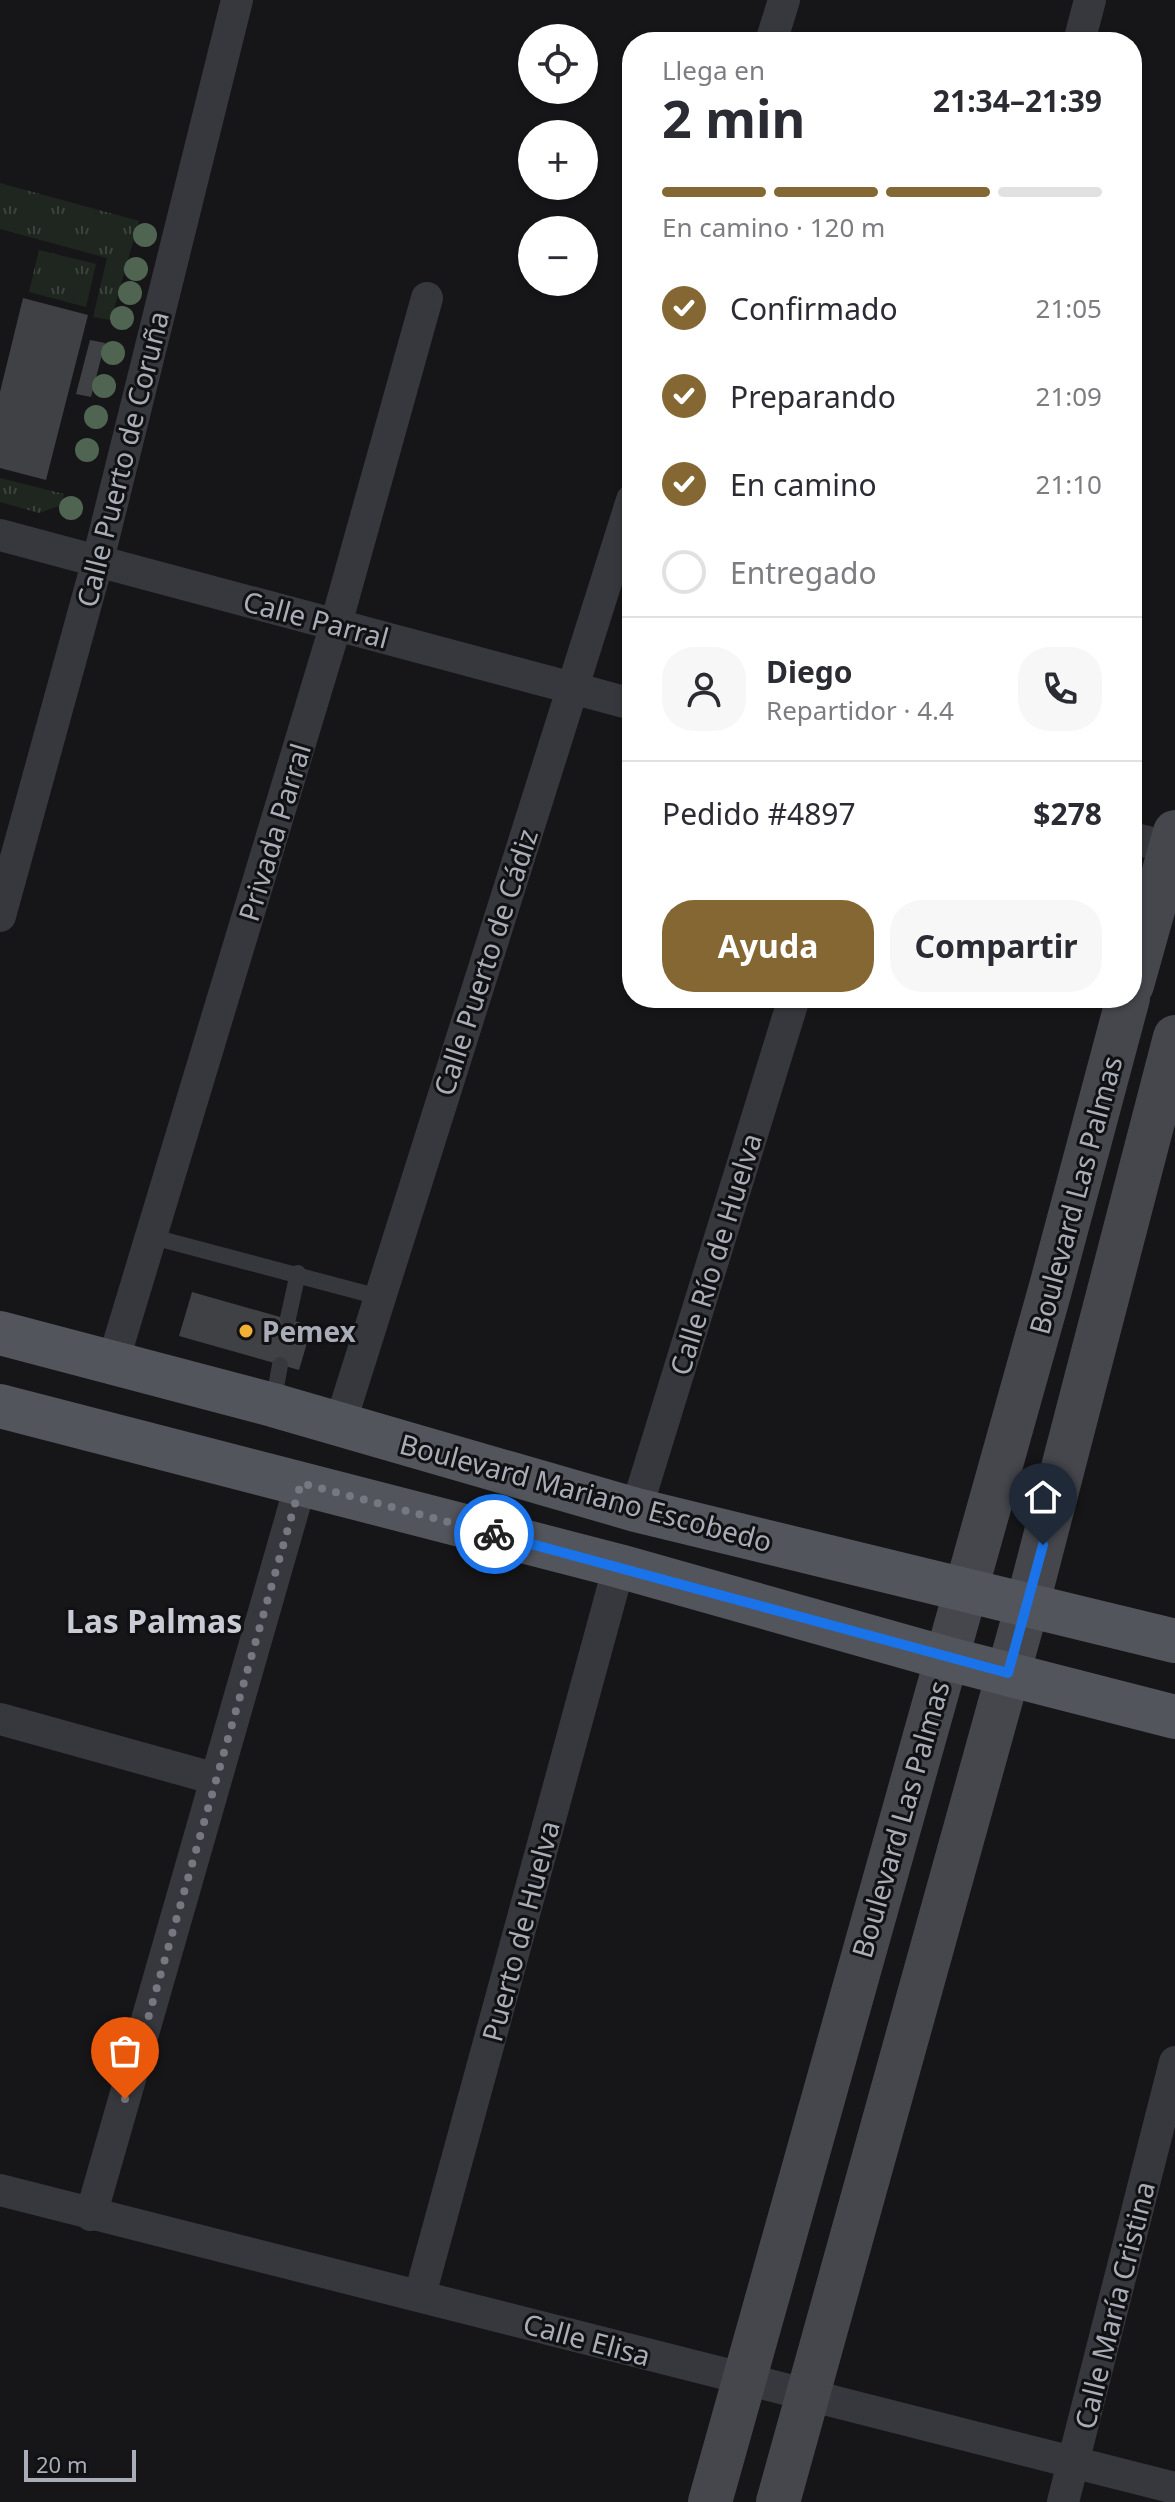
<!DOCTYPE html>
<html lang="es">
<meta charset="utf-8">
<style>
body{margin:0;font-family:"Noto Sans",sans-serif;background:#f7f7f7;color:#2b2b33;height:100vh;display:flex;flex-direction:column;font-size:30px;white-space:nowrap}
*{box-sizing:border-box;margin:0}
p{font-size:26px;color:#7c7c81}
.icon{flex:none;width:44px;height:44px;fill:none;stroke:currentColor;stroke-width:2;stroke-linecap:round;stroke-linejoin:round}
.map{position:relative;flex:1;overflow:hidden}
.side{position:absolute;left:622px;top:32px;width:520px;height:976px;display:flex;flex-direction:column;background:#fff;border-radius:32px;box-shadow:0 2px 6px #0004}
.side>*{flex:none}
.fabs{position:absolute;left:518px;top:24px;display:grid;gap:16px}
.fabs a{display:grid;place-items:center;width:80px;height:80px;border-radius:50%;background:#fff;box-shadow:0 2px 6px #0004;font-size:40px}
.scale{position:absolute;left:24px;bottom:20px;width:112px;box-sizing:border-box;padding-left:8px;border:4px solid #a8adb8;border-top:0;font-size:22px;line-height:28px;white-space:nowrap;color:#a8adb8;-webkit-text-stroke:6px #111113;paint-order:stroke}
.pin{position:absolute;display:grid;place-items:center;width:68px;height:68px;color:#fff;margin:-82px -34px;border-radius:50% 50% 50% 0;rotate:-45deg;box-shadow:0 0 8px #0007}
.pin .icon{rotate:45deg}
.courier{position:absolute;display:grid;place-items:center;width:80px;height:80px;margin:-40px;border:6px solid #1a73e8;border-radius:50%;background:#fff;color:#222;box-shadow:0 2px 10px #0007}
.overview em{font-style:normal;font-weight:700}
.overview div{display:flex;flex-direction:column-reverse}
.overview{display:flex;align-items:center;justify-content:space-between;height:136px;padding:0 40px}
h1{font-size:52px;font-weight:700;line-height:60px}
.bar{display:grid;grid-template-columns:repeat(4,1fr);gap:12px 8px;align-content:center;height:96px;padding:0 40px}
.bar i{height:10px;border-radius:6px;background:#e1e1e2}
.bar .active{background:#856733}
.bar p{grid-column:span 4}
.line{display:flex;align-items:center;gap:20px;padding:0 40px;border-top:2px solid #e1e1e2}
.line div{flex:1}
.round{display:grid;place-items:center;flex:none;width:84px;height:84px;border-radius:32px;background:#f7f7f7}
ol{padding:0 40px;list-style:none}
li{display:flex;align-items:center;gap:24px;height:88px}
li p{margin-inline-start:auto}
li .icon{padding:8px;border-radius:50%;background:#856733;color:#fff;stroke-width:4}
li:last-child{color:#7c7c81}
li i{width:44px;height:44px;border:4px solid #e1e1e2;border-radius:50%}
.primary-button{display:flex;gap:16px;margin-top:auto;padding:16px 40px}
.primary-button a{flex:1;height:92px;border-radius:32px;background:#856733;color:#fff;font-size:32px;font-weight:700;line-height:92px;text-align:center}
.primary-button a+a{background:#f7f7f7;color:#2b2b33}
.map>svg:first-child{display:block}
.grass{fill:url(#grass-tufts)}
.building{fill:#404145}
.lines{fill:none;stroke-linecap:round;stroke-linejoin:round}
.lane{stroke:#37383d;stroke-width:16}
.street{stroke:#37383d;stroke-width:32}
.secondary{stroke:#45474d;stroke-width:44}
.primary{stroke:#53555c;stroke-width:44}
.tree{fill:#506452}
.done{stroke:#757880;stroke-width:8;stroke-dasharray:0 14.4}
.route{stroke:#1a73e8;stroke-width:10}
.poi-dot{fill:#f2b134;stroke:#111113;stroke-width:3}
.labels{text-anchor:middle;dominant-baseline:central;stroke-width:6;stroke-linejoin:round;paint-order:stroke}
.street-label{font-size:28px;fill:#a8adb8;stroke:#111113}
.poi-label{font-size:28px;font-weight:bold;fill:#a8adb8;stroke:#111113;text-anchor:start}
.quarter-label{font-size:32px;font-weight:bold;fill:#c9ccd4;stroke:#111113}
</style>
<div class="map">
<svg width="1175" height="2502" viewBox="0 0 1175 2502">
<defs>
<pattern id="grass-tufts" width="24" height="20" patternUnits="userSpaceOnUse" patternTransform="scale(2)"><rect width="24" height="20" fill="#1e261f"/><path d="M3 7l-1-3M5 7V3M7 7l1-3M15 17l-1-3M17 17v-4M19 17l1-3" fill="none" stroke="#3c433d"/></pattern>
</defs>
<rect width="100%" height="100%" fill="#161618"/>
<path class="grass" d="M 0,183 L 139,221 L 111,320 L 93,317 L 107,258 L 0,229 Z
M 39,250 L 96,264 L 86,307 L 29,292 Z
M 0,478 L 64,494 L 62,505 L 39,513 L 0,502 Z"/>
<path class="building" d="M 23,298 L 88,315 L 46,480 L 0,468 L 0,392 Z
M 90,340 L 105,343 L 91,397 L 76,394 Z
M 192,1292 L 312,1326 L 299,1370 L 179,1336 Z"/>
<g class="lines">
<path class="lane" d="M 153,1237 L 379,1297
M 288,1318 L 298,1273
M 273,1404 L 280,1365"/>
<path class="street" d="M 771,42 L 784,0
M 1079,42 L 1090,0
M 0,535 L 632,704
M 1132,838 L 1175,849
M 0,916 L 98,560 L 237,0
M 113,1362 L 336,624 L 427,298
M 340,1424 L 632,500
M 636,1510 L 794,998
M 0,1719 L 216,1779
M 0,2190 L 1175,2488
M 91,2215 L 301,1483
M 420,2295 L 619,1566
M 1063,2502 L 1175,2062"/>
<path class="secondary" d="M 1132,985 L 1175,832
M 710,2502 L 1050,1290 L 1128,998
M 778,2502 L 1027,1606 L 1175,1037"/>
<path class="primary" d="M 0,1333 L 273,1405 L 636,1510 L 1175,1641
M 0,1406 L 619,1566 L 945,1658 L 1175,1717"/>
</g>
<g class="tree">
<circle cx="145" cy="235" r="12"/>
<circle cx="136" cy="269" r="12"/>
<circle cx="130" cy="293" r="12"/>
<circle cx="122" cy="318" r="12"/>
<circle cx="113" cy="353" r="12"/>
<circle cx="104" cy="386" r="12"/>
<circle cx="96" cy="417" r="12"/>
<circle cx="87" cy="450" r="12"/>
<circle cx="71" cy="508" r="12"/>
</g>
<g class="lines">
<path class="done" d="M 125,2099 L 301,1483 L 494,1534"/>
<path class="route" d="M 494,1534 L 1008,1673 L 1043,1545"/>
</g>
<circle class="poi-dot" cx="246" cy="1331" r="8"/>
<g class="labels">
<g class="street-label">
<text transform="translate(122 459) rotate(-76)">Calle Puerto de Coruña</text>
<text transform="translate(316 619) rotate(15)">Calle Parral</text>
<text transform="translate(274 832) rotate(-73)">Privada Parral</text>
<text transform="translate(485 962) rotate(-72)">Calle Puerto de Cádiz</text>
<text transform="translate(1075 1195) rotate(-75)">Boulevard Las Palmas</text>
<text transform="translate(715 1254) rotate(-73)">Calle Río de Huelva</text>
<text transform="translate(586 1492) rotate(15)">Boulevard Mariano Escobedo</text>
<text transform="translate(900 1819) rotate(-74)">Boulevard Las Palmas</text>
<text transform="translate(520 1931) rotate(-75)">Puerto de Huelva</text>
<text transform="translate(1114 2305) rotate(-76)">Calle María Cristina</text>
<text transform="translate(587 2339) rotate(15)">Calle Elisa</text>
</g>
<g class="poi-label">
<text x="262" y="1331">Pemex</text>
</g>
<g class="quarter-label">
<text x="154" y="1620">Las Palmas</text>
</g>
</g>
</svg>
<div class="fabs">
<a><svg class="icon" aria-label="locate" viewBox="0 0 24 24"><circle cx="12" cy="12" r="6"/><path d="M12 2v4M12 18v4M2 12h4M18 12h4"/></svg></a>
<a>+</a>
<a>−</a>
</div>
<div class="scale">20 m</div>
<div class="pin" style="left:125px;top:2099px;background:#ea580c"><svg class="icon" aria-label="bag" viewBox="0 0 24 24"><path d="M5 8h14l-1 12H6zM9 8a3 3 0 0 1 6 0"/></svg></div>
<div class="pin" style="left:1043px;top:1545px;background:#1f2937"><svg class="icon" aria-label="home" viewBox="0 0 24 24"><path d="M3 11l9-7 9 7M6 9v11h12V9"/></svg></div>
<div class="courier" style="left:494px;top:1534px"><svg class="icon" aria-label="bike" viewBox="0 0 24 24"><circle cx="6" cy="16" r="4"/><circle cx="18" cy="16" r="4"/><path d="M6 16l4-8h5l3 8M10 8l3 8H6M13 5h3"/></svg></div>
<section class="side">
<div class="overview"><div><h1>2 min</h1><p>Llega en</p></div><em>21:34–21:39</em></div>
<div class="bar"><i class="active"></i><i class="active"></i><i class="active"></i><i></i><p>En camino · 120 m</p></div>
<ol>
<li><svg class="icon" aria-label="check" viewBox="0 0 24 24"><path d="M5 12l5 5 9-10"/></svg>Confirmado<p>21:05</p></li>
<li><svg class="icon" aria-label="check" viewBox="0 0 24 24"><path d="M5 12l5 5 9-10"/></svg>Preparando<p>21:09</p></li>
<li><svg class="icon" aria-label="check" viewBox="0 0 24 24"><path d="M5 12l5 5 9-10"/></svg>En camino<p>21:10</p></li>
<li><i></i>Entregado</li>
</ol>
<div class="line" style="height:144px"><a class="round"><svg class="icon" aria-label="person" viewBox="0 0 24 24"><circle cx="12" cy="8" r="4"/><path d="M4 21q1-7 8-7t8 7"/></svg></a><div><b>Diego</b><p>Repartidor · 4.4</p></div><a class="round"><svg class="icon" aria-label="phone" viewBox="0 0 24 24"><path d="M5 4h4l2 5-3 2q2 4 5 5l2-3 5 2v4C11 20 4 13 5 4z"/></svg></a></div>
<div class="line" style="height:104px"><div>Pedido #4897</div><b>$278</b></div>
<div class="primary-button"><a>Ayuda</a><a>Compartir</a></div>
</section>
</div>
